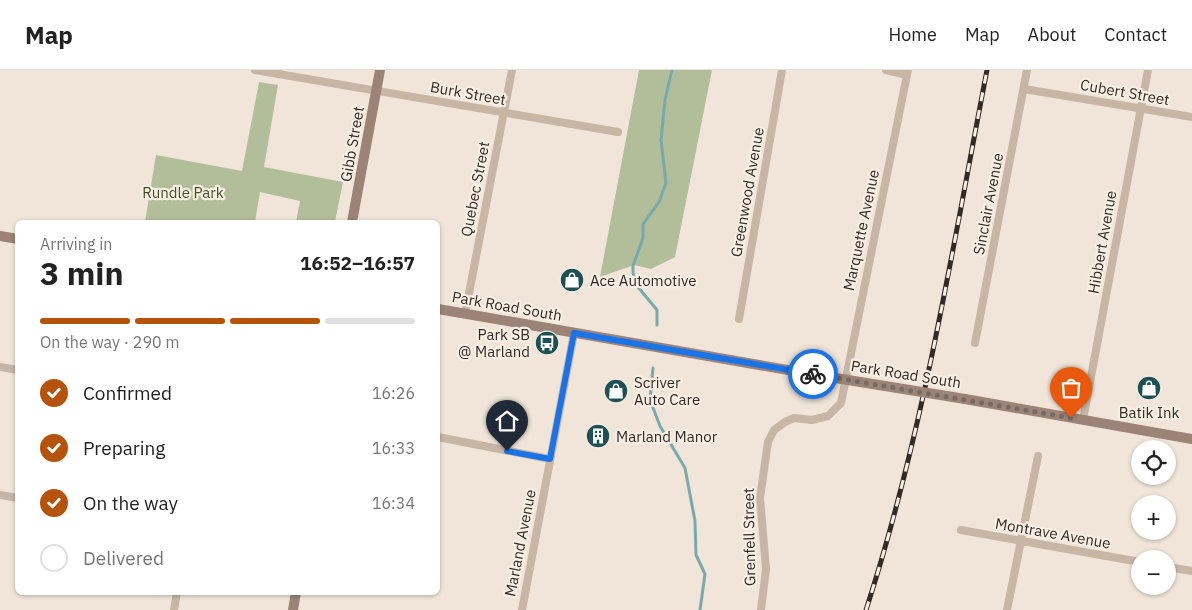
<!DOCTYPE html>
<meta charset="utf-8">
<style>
body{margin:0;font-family:"IBM Plex Sans",sans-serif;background:#f2f2f2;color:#222;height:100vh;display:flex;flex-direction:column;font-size:19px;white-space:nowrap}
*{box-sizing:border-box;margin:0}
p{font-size:16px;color:#767676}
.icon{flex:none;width:28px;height:28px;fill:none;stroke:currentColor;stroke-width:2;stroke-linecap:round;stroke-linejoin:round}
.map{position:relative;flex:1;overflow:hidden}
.panel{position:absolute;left:15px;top:150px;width:425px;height:375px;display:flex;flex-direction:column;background:#fff;border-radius:8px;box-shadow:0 1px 4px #0004}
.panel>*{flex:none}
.fabs{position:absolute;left:1131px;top:370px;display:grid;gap:10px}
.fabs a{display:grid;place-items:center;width:45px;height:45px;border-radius:50%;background:#fff;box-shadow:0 1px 4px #0004;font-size:25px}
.pin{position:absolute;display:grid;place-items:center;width:42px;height:42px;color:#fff;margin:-51px -21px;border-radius:50% 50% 50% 0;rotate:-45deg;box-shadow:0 0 5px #0007}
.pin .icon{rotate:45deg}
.courier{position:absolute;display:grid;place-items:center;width:50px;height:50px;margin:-25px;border:4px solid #1a73e8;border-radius:50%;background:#fff;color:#222;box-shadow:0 1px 6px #0007}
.overview em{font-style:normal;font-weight:700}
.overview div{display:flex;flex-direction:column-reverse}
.overview{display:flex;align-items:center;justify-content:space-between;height:85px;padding:0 25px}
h1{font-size:32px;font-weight:700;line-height:38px}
.bar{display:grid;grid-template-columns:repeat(4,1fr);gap:8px 5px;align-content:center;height:60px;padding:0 25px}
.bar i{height:6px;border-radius:4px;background:#e0e0e0}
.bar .current{background:#b45309}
.bar p{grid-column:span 4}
ol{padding:0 25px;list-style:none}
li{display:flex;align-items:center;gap:15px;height:55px}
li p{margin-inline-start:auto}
li .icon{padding:5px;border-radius:50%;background:#b45309;color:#fff;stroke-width:4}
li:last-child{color:#767676}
li i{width:28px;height:28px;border:2px solid #e0e0e0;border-radius:50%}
header{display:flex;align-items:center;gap:30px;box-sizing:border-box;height:70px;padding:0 25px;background:#fff;border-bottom:1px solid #e0e0e0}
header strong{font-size:24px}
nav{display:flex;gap:28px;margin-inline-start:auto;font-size:18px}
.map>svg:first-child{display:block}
.green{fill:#b2be99}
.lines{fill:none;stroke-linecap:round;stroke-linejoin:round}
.stream{stroke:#78aaac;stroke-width:3}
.minor{stroke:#c7b5a5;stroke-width:8}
.secondary{stroke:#9b8477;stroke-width:10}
.rail-casing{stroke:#332a26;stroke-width:5}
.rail{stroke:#f8efe4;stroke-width:3;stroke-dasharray:9;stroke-linecap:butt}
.secondary-bridge{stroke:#9b8477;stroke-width:10}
.done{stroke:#756b64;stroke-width:5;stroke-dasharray:0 9}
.route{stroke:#1a73e8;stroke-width:6}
.labels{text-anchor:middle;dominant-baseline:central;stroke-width:4.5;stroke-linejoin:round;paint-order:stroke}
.street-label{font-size:15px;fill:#332a26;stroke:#f8efe4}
.park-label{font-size:15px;fill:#43512b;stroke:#f8efe4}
.poi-label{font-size:15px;fill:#332a26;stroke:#f8efe4;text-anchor:start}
</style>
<header>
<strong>Map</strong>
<nav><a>Home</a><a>Map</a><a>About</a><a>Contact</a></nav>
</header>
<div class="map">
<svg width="1192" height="540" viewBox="0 0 1192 540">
<rect width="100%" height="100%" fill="#f0e5d8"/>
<path class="green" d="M 639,0 L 712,0 L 675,187 L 651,199 L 634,195 L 600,207 Z
M 259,12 L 278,15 L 264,97 L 343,112 L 335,152 L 296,152 L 300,131 L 260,122 L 255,152 L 145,152 L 156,85 L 242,101 Z"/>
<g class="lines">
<path class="stream" d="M 657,255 L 657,240 L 638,217 L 633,203 L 633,196 L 643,168 L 643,154 L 659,132 L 666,113 L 661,70 L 665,30 L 672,0
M 653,298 L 650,330 L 660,356 L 685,398 L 695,451 L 696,485 L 705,504 L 700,540"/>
<path class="minor" d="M 255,0 L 618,62
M 886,0 L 907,5
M 1024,19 L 1192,47
M 465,244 L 512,0
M 739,249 L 782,0
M 975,273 L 1027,0
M 0,297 L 18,300
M 1083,350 L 1148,0
M 438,367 L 550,389
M 0,425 L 18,428
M 961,460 L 1140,492
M 1168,497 L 1192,501
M 174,540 L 177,522
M 522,540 L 574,263
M 761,540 L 766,499 L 760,428 L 768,372 L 774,360 L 785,352 L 794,348 L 812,350 L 828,346 L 841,333 L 908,0
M 1007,540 L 1038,386"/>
<path class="secondary" d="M 352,152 L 380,0
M 0,166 L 18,169
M 438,239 L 811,304
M 965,329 L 1192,369
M 293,540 L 296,522"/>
<g class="rail-casing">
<path id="rail" d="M 866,540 C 923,364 952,181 987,0"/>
</g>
<use href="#rail" class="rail"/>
<path class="secondary-bridge" d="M 811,304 L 965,329"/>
</g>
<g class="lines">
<path class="done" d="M 813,304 L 1071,348"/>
<path class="route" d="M 507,381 L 550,389 L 574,263 L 813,304"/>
</g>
<defs>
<g id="shop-disc" transform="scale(1.25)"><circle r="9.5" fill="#1d5053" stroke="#f8efe4"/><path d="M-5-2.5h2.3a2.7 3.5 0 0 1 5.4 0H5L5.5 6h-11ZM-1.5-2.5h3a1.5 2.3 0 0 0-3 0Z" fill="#fff"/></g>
<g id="bus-disc" transform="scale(1.25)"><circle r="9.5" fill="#1d5053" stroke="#f8efe4"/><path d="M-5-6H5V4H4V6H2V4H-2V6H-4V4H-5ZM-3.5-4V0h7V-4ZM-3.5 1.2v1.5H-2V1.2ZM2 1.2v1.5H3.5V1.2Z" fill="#fff"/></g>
<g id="building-disc" transform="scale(1.25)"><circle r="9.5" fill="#1d5053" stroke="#f8efe4"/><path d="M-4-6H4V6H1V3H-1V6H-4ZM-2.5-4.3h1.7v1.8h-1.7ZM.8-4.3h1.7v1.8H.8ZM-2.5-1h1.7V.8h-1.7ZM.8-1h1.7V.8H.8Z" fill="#fff"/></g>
</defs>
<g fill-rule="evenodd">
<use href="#shop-disc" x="572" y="210"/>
<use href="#bus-disc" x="547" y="273"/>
<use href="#shop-disc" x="1149" y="318"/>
<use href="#shop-disc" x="616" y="321"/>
<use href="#building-disc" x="598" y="366"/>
</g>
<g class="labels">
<g class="street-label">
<text transform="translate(1125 22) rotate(10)">Cubert Street</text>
<text transform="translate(468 23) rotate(10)">Burk Street</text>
<text transform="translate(352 74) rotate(-80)">Gibb Street</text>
<text transform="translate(475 119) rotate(-79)">Quebec Street</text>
<text transform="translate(747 122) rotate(-80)">Greenwood Avenue</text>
<text transform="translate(988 134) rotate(-79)">Sinclair Avenue</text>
<text transform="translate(861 160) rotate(-78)">Marquette Avenue</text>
<text transform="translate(1102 172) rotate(-80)">Hibbert Avenue</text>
<text transform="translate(507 236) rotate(10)">Park Road South</text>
<text transform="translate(906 304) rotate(9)">Park Road South</text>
<text transform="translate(1053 463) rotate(10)">Montrave Avenue</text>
<text transform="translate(749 467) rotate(-91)">Grenfell Street</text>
<text transform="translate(520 473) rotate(-79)">Marland Avenue</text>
</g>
<g class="park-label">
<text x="183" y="122">Rundle Park</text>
</g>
<g class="poi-label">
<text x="590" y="210">Ace Automotive</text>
<text x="530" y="264" text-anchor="end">Park SB<tspan x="530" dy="17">@ Marland</tspan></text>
<text x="634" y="312">Scriver<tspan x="634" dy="17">Auto Care</tspan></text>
<text x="1149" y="342" text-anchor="middle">Batik Ink</text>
<text x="616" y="366">Marland Manor</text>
</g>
</g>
</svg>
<div class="fabs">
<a><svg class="icon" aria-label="locate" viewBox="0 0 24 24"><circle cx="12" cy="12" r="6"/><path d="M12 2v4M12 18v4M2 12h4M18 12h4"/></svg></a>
<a>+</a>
<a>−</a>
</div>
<div class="pin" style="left:1071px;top:348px;background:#ea580c"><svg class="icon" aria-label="bag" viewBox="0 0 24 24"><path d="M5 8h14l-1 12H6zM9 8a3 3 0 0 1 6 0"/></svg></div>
<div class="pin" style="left:507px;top:381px;background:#1f2937"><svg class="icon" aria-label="home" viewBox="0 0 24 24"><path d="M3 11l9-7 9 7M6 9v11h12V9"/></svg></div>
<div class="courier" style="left:813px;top:304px"><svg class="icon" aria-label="bike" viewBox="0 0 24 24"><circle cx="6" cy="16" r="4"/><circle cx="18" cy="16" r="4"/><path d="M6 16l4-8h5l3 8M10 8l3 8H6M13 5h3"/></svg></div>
<section class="panel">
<div class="overview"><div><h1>3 min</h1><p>Arriving in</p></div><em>16:52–16:57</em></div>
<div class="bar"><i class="current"></i><i class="current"></i><i class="current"></i><i></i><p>On the way · 290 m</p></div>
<ol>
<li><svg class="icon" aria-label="check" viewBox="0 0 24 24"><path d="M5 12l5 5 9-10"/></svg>Confirmed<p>16:26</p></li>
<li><svg class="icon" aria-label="check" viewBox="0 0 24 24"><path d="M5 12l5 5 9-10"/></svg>Preparing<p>16:33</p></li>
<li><svg class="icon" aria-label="check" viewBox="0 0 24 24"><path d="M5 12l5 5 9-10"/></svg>On the way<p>16:34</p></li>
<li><i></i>Delivered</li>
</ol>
</section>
</div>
